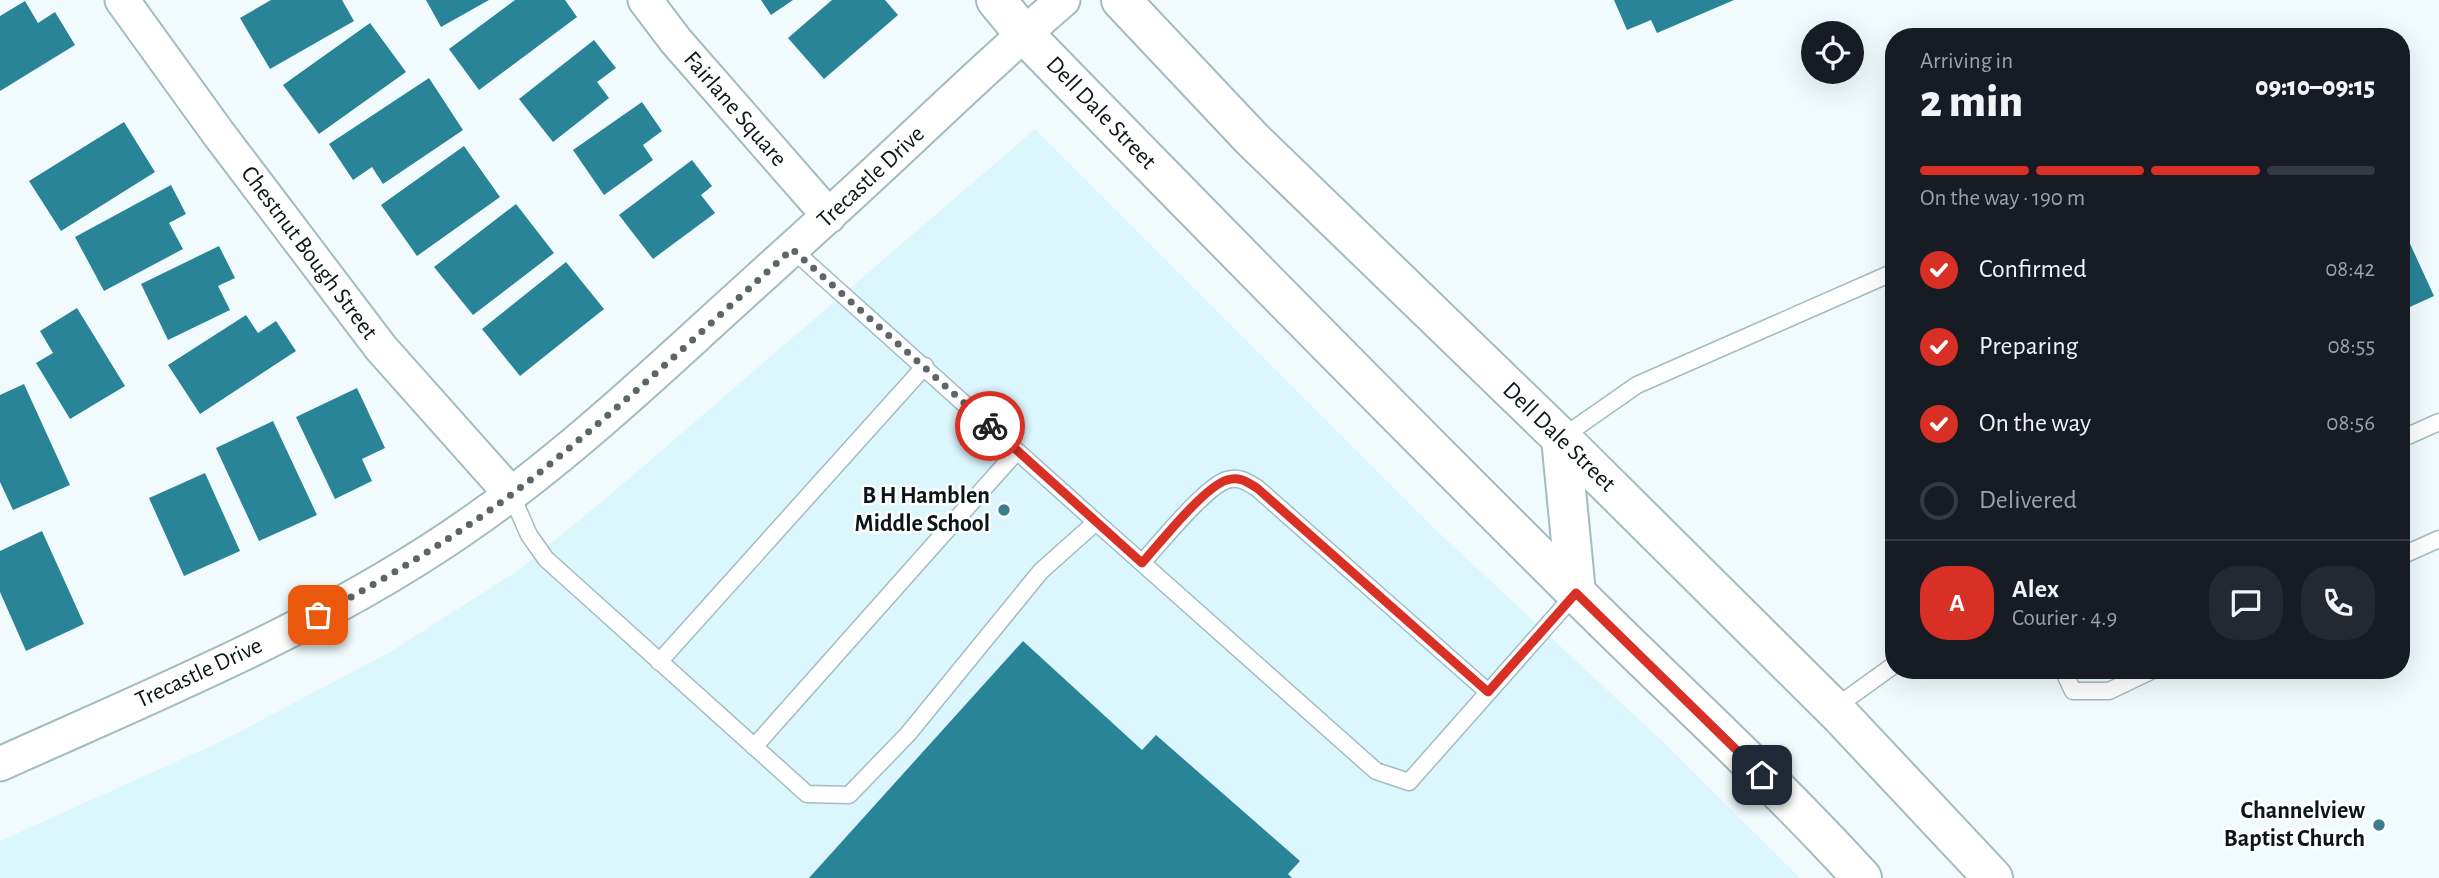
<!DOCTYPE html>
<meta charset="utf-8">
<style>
body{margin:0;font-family:"Alegreya Sans",sans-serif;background:#242831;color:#f1f3f6;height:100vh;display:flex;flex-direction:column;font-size:26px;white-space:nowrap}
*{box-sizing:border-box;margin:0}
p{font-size:23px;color:#9ea1a6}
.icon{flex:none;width:38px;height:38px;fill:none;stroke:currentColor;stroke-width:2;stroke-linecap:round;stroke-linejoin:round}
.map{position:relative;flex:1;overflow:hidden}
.details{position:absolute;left:1885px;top:28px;width:525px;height:651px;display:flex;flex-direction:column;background:#171b24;border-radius:28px;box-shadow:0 7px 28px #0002}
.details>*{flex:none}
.buttons{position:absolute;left:1801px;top:21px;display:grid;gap:14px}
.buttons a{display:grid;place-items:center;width:63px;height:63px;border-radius:50%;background:#171b24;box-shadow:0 7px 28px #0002;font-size:35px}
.pin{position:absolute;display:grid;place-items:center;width:60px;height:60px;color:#fff;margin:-30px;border-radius:14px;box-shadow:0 4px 10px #0006}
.courier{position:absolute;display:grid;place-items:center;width:70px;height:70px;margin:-35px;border:5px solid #d93025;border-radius:50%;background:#fff;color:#222;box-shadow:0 2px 9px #0007}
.overview em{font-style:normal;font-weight:800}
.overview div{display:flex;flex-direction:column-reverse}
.overview{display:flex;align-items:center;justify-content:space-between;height:119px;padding:0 35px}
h1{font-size:46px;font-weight:800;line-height:52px}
.bar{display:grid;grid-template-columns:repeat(4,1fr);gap:10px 7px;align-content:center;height:84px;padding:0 35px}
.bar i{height:9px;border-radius:5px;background:#363941}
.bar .on{background:#d93025}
.bar p{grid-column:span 4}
.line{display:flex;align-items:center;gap:18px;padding:0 35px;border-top:2px solid #363941}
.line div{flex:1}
.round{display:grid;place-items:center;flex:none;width:74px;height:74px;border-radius:28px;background:#242831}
ol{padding:0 35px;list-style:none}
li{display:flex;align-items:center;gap:21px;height:77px}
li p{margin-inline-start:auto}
li .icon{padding:7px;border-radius:50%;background:#d93025;color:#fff;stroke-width:4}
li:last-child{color:#9ea1a6}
li i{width:38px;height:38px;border:4px solid #363941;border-radius:50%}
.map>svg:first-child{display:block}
.built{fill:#dbf6fd}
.building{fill:#298497}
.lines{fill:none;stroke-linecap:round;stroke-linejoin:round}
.service-casing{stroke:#a3bbc1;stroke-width:19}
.minor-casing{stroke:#a3bbc1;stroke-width:37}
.secondary-casing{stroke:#a3bbc1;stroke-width:42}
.service{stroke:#fff;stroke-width:16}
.minor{stroke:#fff;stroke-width:33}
.secondary{stroke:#fff;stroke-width:38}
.done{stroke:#5c6668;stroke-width:7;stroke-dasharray:0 12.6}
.route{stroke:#d93025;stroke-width:9}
.poi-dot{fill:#3a7d8d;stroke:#fff;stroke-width:2.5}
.labels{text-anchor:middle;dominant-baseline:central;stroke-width:5;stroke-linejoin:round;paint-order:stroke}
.street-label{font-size:24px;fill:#0c1517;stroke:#fff}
.poi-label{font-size:24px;font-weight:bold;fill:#0c1517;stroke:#fff;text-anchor:end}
</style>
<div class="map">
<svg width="2439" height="878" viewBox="0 0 2439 878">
<rect width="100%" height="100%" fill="#f1fbfd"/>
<path class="built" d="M 1035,129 L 1438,532 L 1662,741 L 1800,878 L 0,878 L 0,841 L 224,740 L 390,652 L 519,570 L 618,488 Z"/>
<path class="building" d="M 271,0 L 342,0 L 354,21 L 270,69 L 240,18 Z
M 426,0 L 489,0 L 441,27 Z
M 515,0 L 565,0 L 577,17 L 479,90 L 449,49 Z
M 761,0 L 793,0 L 771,15 Z
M 832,0 L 885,0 L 898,15 L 824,79 L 788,38 Z
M 1614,0 L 1734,0 L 1657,33 L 1651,20 L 1627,30 Z
M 25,1 L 38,23 L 55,12 L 75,45 L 0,91 L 0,16 Z
M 370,23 L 406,72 L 319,134 L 283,85 Z
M 594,40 L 616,68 L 597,82 L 609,98 L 553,142 L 519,99 Z
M 429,78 L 463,130 L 383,184 L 372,167 L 353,180 L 329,144 Z
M 642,102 L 662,131 L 643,145 L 653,160 L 604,195 L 573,150 Z
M 124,122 L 155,172 L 61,231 L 29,181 Z
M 464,146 L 500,197 L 417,256 L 381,205 Z
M 692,160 L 712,186 L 701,195 L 715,213 L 653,259 L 619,215 Z
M 171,185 L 186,214 L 169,223 L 183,249 L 104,291 L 75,237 Z
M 516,204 L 554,253 L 473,315 L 434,267 Z
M 2401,224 L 2434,296 L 2401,311 Z
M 219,246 L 235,278 L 218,286 L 230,310 L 168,340 L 141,284 Z
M 566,262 L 604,309 L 520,376 L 482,329 Z
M 77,308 L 125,386 L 70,419 L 36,363 L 53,353 L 40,331 Z
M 246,315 L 258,333 L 276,321 L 296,351 L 200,414 L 168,365 Z
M 24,384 L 70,485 L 13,510 L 0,482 L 0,395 Z
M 357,388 L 385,448 L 362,459 L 372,481 L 335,499 L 296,417 Z
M 273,421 L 317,515 L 259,541 L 216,448 Z
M 205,473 L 240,551 L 184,576 L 149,498 Z
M 42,531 L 84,624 L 26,651 L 0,592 L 0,551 Z
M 1023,641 L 1142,750 L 1156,735 L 1300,861 L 1288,874 L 1292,878 L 809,878 Z"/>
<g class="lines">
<g class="service-casing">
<path id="service" d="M 792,249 L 1096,522
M 1561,438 L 1637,385 L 1894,272
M 2401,439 L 2439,422
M 511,494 L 529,535 L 546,559 L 807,794 L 849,795 L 908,734 L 1041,571 L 1096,522 L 1376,771 L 1409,782 L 1576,593
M 2401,556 L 2439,539
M 1142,563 C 1159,544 1206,486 1227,480 C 1239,476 1247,482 1257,488 L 1488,692
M 659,662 L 925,366
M 2063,670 L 2073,691 L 2109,691 L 2153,670
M 1833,709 L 1894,665
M 754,747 L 1017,451"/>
</g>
<g class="minor-casing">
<path id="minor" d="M 122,0 L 218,133 L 381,348 L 511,494
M 645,0 L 676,41 L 829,216
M 0,764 C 162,691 331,623 477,519 C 555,464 626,400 696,336 C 758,279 821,223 882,166 C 942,110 1001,53 1063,0"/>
</g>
<g class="secondary-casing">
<path id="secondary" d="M 996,0 L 1024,34 C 1206,221 1389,407 1574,591 C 1670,687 1771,778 1862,878
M 1121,0 L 1252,139 L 1561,438 L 1840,715 L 1993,878
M 1561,438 L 1576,593"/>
</g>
<use href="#service" class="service"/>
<use href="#minor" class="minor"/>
<use href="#secondary" class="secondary"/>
</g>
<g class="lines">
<path class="done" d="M 318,615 C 391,576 464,532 529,481 C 620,408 706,328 792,249 L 990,426"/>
<path class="route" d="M 990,426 L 1142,563 C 1159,544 1205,486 1227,480 C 1239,476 1247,482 1257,488 L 1488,692 L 1576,593 L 1762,775"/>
</g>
<g class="poi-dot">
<circle cx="1004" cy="510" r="7"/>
<circle cx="2379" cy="825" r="7"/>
</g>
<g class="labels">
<g class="street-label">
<text transform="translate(735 109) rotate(49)">Fairlane Square</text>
<text transform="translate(1101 113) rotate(46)">Dell Dale Street</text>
<text transform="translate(871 177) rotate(-43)">Trecastle Drive</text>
<text transform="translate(309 253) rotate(53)">Chestnut Bough Street</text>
<text transform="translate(1559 437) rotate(44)">Dell Dale Street</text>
<text transform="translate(199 673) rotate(-25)">Trecastle Drive</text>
</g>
<g class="poi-label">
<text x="990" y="496">B H Hamblen<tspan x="990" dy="28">Middle School</tspan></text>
<text x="2365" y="811">Channelview<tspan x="2365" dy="28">Baptist Church</tspan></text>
</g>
</g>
</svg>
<div class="buttons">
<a><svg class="icon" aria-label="locate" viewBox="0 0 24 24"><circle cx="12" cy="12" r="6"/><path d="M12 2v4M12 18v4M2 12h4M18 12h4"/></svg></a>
</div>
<div class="pin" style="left:318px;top:615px;background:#ea580c"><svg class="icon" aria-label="bag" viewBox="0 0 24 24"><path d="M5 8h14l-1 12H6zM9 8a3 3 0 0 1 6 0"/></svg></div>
<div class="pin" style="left:1762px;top:775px;background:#1f2937"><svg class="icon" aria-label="home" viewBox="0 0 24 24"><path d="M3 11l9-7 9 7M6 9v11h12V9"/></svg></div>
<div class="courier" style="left:990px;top:426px"><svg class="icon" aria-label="bike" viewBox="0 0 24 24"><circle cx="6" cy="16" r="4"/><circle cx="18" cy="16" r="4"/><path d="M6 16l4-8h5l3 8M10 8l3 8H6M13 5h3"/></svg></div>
<section class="details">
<div class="overview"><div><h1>2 min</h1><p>Arriving in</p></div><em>09:10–09:15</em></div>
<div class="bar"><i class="on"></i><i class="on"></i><i class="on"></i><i></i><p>On the way · 190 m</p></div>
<ol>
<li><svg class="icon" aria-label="check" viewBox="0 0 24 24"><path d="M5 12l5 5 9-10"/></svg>Confirmed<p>08:42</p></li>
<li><svg class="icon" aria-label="check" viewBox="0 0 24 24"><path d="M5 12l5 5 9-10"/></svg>Preparing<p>08:55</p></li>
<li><svg class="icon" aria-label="check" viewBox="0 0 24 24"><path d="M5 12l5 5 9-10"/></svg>On the way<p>08:56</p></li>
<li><i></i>Delivered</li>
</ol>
<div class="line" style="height:126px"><b class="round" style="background:#d93025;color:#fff">A</b><div><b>Alex</b><p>Courier · 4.9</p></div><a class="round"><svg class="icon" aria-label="chat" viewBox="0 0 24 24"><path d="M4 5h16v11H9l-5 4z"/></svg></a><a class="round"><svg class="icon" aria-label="phone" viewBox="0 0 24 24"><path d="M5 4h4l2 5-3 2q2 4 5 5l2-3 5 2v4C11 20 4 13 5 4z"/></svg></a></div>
</section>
</div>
